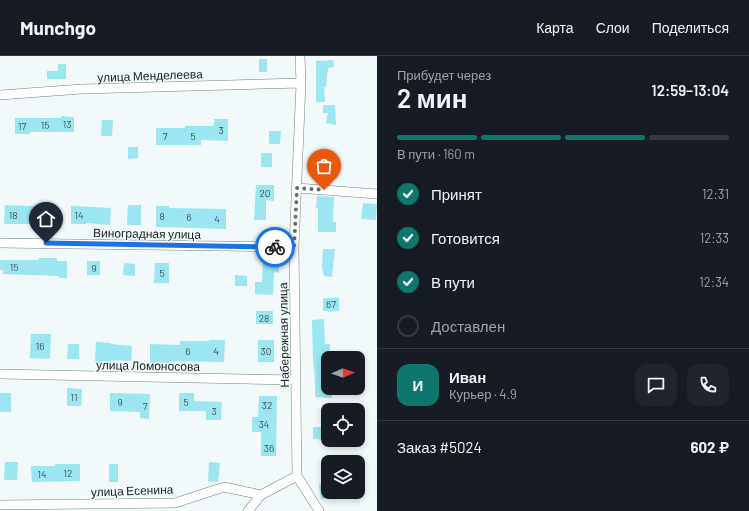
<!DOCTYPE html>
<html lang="ru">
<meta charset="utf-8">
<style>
body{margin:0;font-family:Barlow,sans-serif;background:#20242c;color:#f1f3f6;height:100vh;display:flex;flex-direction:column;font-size:15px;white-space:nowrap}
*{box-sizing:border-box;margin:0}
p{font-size:13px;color:#9ea1a6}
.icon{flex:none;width:22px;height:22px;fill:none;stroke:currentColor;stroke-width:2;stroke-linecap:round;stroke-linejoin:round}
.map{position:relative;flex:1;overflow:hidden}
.sheet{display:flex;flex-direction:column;background:#171b24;width:372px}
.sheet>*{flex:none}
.needle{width:26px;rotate:88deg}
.controls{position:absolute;left:321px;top:295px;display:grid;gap:8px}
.controls a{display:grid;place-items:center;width:44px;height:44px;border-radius:8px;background:#171b24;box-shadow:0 2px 6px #0003;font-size:20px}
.pin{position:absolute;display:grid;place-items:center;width:34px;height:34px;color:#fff;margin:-41px -17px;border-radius:50% 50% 50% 0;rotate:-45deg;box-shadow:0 0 4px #0007}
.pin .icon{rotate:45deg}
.courier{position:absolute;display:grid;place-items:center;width:40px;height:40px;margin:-20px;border:3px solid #1a73e8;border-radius:50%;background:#fff;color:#222;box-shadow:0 1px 5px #0007}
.summary em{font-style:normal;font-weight:600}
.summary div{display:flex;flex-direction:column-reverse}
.summary{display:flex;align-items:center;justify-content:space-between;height:68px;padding:0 20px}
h1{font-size:26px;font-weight:600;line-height:30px}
.bar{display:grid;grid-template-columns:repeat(4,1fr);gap:6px 4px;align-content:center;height:48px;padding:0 20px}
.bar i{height:5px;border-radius:3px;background:#363941}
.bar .current{background:#0f766e}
.bar p{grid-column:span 4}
.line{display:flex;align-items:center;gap:10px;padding:0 20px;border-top:1px solid #363941}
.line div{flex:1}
.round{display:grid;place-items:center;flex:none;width:42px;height:42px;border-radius:12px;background:#20242c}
ol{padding:0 20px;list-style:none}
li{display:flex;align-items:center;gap:12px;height:44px}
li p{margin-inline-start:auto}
li .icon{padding:4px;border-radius:50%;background:#0f766e;color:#fff;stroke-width:4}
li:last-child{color:#9ea1a6}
li i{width:22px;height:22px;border:2px solid #363941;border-radius:50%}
header{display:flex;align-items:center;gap:24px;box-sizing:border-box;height:56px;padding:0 20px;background:#171b24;border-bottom:1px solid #363941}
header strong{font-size:19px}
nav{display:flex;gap:22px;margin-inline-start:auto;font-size:14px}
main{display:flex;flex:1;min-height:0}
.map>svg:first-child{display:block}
.building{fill:#9be6f0}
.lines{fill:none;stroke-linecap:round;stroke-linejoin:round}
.street-casing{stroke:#788081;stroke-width:10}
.street{stroke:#fff;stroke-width:9}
.done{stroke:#666b6c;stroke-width:4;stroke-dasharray:0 7.2}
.route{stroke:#1a73e8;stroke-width:5}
.labels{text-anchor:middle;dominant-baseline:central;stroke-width:3;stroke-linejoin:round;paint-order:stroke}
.number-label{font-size:10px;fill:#3b5053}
.street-label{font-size:12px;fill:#1b1e1f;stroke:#f1f9fa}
</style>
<header>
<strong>Munchgo</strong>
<nav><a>Карта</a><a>Слои</a><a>Поделиться</a></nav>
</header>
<main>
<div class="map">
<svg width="377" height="455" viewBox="0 0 377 455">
<rect width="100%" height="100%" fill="#f1f9fa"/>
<path class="building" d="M 259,3 L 267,3 L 267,16 L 259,16 Z
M 333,4 L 334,11 L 328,12 L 326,31 L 324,31 L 325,46 L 316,46 L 316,5 Z
M 58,8 L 66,8 L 66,23 L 47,23 L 47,15 L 58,15 Z
M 323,49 L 335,49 L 336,69 L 326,67 L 328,57 L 323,57 Z
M 61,60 L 74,61 L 74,76 L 30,76 L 30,78 L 15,78 L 15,62 L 61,62 Z
M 214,63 L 228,63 L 228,85 L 201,84 L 201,89 L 156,89 L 156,72 L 185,72 L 185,70 L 214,70 Z
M 102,64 L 113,64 L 112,80 L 101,80 Z
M 269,75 L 281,75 L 280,88 L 269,88 Z
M 128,91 L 138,91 L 138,102 L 128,103 Z
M 261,97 L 272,97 L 272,111 L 261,111 Z
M 317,112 L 331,112 L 331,122 L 317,122 Z
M 256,129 L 274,129 L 274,145 L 266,144 L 266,164 L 254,164 Z
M 317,140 L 334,141 L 333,166 L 336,166 L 336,176 L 318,176 L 318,152 L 316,152 Z
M 363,147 L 377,148 L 376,164 L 361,163 Z
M 5,149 L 52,151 L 52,168 L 4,168 Z
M 128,149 L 141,149 L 141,169 L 127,169 Z
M 71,150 L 111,152 L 110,169 L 86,167 L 86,168 L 71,168 Z
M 156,150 L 169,150 L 169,152 L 226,153 L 226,173 L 156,171 Z
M 323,193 L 335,193 L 332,221 L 324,220 L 322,212 Z
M 39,202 L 57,202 L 57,205 L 67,205 L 67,222 L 59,222 L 59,220 L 3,218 L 3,214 L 0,214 L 0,204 L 39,204 Z
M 263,202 L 279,203 L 279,217 L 274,216 L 273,239 L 255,238 L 255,226 L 262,226 Z
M 87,205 L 100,205 L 100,219 L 87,219 Z
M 124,207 L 135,208 L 135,220 L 123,219 Z
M 155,207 L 169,207 L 169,227 L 154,227 Z
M 235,219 L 247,220 L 247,230 L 235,230 Z
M 323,242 L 339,242 L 339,255 L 323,255 Z
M 256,255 L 273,255 L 273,268 L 256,268 Z
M 324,263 L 325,288 L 330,288 L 330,302 L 326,303 L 327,332 L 332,332 L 332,342 L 315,341 L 315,325 L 313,303 L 312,264 Z
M 31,278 L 51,278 L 50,303 L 30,302 Z
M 209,284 L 225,284 L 224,306 L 169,305 L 169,309 L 150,309 L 150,288 L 180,289 L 180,285 L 209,285 Z
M 258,284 L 274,284 L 274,306 L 258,306 Z
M 96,286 L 111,287 L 111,288 L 132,290 L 131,305 L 111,304 L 111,307 L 95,306 Z
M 68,288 L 79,288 L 79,303 L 67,303 Z
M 67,332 L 82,333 L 81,350 L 67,350 Z
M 0,337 L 11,337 L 11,356 L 0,356 Z
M 110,337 L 150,338 L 149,363 L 140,362 L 140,356 L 110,355 Z
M 179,337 L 194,337 L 194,345 L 222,346 L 221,364 L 206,364 L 206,355 L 179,355 Z
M 259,340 L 277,340 L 276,400 L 261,400 L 261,376 L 252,376 L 252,361 L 258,361 Z
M 313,371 L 328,371 L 328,384 L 313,383 Z
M 5,406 L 18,406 L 17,424 L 4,424 Z
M 209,406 L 220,407 L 218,426 L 208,425 Z
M 55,408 L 80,408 L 80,425 L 32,426 L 31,410 L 55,410 Z
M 109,408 L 118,408 L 118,426 L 109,426 Z
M 328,428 L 328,442 L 321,443 L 319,429 Z"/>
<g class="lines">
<g class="street-casing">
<path id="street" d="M 300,0 L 301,27 L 294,191 L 297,420 L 319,455
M 0,39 L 82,33 L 301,27
M 297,132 L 377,138
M 0,187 L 294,191
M 0,318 L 295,324
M 0,449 L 175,447 L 224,431 L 261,439
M 248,455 L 261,439 L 297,420"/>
</g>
<use href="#street" class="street"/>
</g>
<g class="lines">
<path class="done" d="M 275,191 L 294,192 L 297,132 L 324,134"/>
<path class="route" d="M 46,187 L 275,191"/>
</g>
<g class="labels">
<g class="number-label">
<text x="67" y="68">13</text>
<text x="45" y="69">15</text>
<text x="22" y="70">17</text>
<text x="221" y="74">3</text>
<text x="165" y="80">7</text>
<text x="193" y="80">5</text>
<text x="265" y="137">20</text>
<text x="13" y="159">18</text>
<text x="79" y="159">14</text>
<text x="162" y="160">8</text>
<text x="189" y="161">6</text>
<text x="217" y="163">4</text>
<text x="14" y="211">15</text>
<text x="94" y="212">9</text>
<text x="162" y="217">5</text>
<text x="331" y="248">67</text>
<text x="264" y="262">28</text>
<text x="40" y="290">16</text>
<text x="188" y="295">6</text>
<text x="216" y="295">4</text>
<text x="266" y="295">30</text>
<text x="74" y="341">11</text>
<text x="120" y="346">9</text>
<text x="186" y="346">5</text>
<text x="267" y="349">32</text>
<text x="145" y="350">7</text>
<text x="214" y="355">3</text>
<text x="264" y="368">34</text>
<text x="269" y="392">36</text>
<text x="68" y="417">12</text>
<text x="42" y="418">14</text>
</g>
<g class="street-label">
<text transform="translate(150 19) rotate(-2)">улица Менделеева</text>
<text transform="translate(147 177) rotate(1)">Виноградная улица</text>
<text transform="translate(283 279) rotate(-91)">Набережная улица</text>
<text transform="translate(148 309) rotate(1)">улица Ломоносова</text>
<text transform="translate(132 434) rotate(-2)">улица Есенина</text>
</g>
</g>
</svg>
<div class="controls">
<a><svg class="needle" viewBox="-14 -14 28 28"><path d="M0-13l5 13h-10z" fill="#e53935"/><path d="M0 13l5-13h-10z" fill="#9ea1a6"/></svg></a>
<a><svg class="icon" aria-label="locate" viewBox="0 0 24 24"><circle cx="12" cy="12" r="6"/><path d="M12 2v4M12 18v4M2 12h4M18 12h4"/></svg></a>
<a><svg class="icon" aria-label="layers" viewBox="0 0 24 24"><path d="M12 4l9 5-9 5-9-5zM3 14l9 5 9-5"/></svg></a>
</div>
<div class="pin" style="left:324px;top:134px;background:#ea580c"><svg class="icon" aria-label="bag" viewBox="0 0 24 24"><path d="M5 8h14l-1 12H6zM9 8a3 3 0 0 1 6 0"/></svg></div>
<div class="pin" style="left:46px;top:187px;background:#1f2937"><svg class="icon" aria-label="home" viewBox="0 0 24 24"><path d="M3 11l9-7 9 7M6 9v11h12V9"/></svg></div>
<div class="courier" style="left:275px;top:191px"><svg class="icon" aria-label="bike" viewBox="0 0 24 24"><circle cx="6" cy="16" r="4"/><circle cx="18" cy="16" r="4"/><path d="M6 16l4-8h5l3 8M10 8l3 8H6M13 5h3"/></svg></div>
</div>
<section class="sheet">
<div class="summary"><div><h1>2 мин</h1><p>Прибудет через</p></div><em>12:59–13:04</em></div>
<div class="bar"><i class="current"></i><i class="current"></i><i class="current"></i><i></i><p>В пути · 160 m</p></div>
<ol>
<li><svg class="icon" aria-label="check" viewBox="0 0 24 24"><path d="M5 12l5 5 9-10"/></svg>Принят<p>12:31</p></li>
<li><svg class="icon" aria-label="check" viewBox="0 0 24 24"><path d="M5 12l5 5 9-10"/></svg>Готовится<p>12:33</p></li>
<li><svg class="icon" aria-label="check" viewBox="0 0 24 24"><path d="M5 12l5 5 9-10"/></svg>В пути<p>12:34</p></li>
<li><i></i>Доставлен</li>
</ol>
<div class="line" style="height:72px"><b class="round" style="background:#0f766e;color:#fff">И</b><div><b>Иван</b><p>Курьер · 4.9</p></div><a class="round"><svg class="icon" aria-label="chat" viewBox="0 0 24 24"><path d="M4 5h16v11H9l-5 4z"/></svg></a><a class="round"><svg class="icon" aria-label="phone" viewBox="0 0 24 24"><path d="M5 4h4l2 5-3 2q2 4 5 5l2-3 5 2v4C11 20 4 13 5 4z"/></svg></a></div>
<div class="line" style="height:52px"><div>Заказ #5024</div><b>602 ₽</b></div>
</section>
</main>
